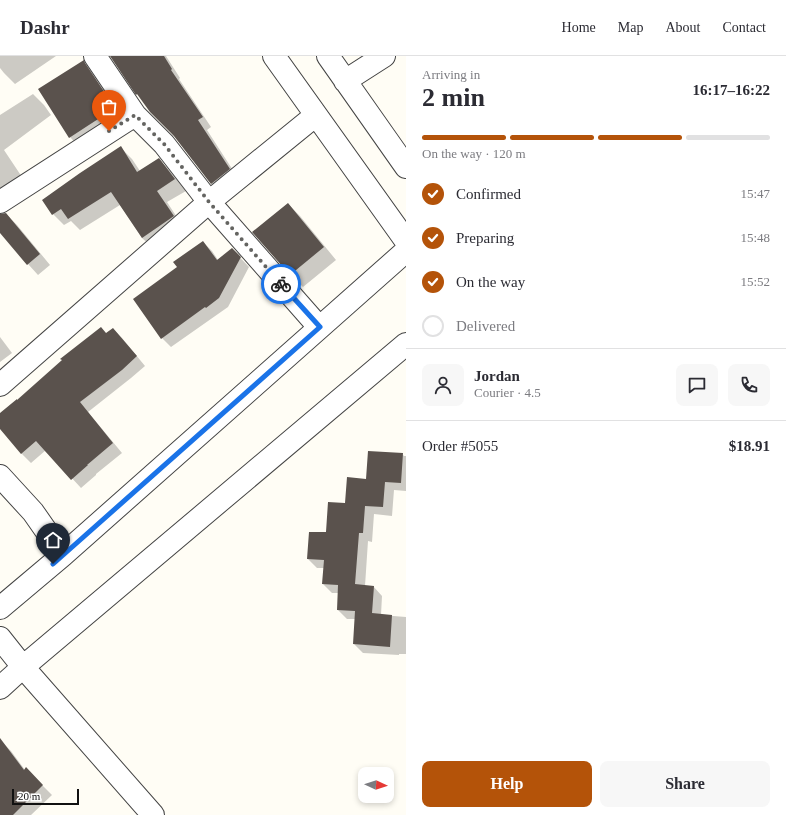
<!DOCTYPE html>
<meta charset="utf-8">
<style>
body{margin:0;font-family:Georgia,serif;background:#f7f7f7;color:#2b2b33;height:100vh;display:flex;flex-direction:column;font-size:15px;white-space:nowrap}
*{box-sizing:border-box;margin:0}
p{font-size:13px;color:#7c7c81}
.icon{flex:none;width:22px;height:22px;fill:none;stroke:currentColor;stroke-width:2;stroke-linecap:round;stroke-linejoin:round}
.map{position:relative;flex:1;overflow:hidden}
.drawer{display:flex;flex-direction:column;background:#fff;width:380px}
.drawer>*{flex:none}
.needle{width:26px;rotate:93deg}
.tools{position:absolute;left:358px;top:711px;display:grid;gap:8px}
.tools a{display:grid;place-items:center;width:36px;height:36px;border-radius:8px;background:#fff;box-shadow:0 2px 6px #0003;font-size:20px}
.scale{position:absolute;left:12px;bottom:10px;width:67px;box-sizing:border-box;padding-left:4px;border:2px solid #111;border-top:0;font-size:11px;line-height:14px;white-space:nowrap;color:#111;-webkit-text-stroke:3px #fff;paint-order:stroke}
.pin{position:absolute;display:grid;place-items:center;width:34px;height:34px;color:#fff;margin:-41px -17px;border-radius:50% 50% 50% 0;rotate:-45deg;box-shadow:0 0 4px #0007}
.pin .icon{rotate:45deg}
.courier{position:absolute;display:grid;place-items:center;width:40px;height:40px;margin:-20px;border:3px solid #1a73e8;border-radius:50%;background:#fff;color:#222;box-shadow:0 1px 5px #0007}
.headline em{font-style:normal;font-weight:700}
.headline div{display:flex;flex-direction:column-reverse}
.headline{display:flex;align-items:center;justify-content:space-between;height:68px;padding:0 16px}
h1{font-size:26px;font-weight:700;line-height:30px}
.bar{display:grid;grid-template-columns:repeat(4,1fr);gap:6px 4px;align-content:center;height:48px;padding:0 16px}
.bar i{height:5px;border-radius:3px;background:#e1e1e2}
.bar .active{background:#b45309}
.bar p{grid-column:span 4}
.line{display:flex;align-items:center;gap:10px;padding:0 16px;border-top:1px solid #e1e1e2}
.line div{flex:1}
.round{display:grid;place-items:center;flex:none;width:42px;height:42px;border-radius:8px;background:#f7f7f7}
ol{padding:0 16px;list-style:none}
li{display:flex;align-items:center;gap:12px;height:44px}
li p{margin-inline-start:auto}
li .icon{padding:4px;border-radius:50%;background:#b45309;color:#fff;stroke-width:4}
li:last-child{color:#7c7c81}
li i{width:22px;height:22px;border:2px solid #e1e1e2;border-radius:50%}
.primary-button{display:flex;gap:8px;margin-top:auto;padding:8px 16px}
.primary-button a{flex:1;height:46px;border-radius:8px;background:#b45309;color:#fff;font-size:16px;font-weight:700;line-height:46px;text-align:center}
.primary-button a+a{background:#f7f7f7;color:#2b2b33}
header{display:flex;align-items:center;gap:24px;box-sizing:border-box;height:56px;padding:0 20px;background:#fff;border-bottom:1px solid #e1e1e2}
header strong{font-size:19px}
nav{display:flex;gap:22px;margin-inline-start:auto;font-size:14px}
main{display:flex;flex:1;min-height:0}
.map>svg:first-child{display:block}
.shadow{fill:#0003}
.building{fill:#5a524d}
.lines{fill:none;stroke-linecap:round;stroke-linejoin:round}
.minor-casing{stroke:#444;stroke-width:24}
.minor{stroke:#fff;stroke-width:22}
.done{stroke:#646461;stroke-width:4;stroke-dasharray:0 7.2}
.route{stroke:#1a73e8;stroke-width:5}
</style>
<header>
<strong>Dashr</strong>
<nav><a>Home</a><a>Map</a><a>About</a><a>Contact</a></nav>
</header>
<main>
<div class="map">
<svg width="406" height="759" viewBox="0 0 406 759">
<rect width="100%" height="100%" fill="#fffdf5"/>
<path class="shadow" d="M 0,0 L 56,0 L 15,28 L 4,17 L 0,12 Z
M 111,0 L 166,0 L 180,22 L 179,23 L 211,71 L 207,74 L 238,122 L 220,136 L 211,127 Z
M 83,5 L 96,18 L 127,65 L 82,94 L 70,81 Z
M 33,38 L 44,49 L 51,59 L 4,94 L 28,130 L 0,151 L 0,59 Z
M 121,92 L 132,103 L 140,115 L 159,103 L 170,115 L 186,135 L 167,146 L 184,172 L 154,193 L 142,182 L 120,149 L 80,174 L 71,165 L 64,169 L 53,158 Z
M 288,148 L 300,160 L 336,204 L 303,231 L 290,218 Z
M 6,158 L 17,169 L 50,209 L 38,219 L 28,208 L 0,175 L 0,159 Z
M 203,186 L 212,195 L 218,204 L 232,193 L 249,211 L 228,251 L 171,291 L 162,282 L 178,212 Z
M 113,273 L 122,282 L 145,310 L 131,322 L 88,356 L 122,397 L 96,418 L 96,419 L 81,432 L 46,394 L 31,407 L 22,398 L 0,372 L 0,358 Z
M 0,281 L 12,297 L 0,306 Z
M 402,398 L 404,400 L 406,400 L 406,435 L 394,434 L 392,460 L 374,458 L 372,486 L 368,485 L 365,530 L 373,530 L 382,540 L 381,559 L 406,561 L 406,598 L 399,598 L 399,599 L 363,597 L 354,588 L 355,563 L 347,563 L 338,554 L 339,537 L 332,537 L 323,528 L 324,512 L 317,512 L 308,503 L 327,478 L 346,448 L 367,424 Z
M 2,686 L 11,695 L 25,714 L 35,722 L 52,739 L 31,759 L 0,759 L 0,687 Z"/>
<path class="building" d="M 110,0 L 164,0 L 172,13 L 171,14 L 203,61 L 198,64 L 230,113 L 211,128 L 174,80 L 150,56 L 137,38 L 136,39 Z
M 84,4 L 85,7 L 115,52 L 69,82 L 38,33 Z
M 121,90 L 137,116 L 159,102 L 175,123 L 157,135 L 174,160 L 142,182 L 111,136 L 68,163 L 61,153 L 52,159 L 42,144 L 80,117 Z
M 288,147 L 324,191 L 290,219 L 252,176 Z
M 6,157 L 40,198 L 27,209 L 0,177 L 0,158 Z
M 203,185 L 217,204 L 232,192 L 241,201 L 219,242 L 206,252 L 205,251 L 161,283 L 133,243 L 177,211 L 173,206 Z
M 101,271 L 106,277 L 113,272 L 137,300 L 122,314 L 80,346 L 113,387 L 87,409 L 88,409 L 71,424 L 36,385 L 21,398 L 0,373 L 0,357 L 17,343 L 17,344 L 62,304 L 60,303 Z
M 368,395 L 403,397 L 401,427 L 385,426 L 383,451 L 365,450 L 363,477 L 359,477 L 355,528 L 374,530 L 372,557 L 392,559 L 390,591 L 353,588 L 355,555 L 337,554 L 338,529 L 322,528 L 324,504 L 307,503 L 309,476 L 326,476 L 328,446 L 345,447 L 347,421 L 366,423 Z
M 0,682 L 24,714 L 26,711 L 43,729 L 13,759 L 0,759 Z"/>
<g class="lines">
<g class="minor-casing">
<path id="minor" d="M 95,0 L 135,59 L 164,88 L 209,146 L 319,271
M 274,0 L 406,185
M 328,0 L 406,111
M 345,25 L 384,0
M 0,146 L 135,59
M 0,329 L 209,146 L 316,59
M 0,420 L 33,456 L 63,499
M 0,552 L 63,499 L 406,195
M 0,582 L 23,611 L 153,759
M 0,632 L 23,611 L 406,288"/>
</g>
<use href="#minor" class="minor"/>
</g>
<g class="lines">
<path class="done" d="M 109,75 L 135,59 L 164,88 L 209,146 L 281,228"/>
<path class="route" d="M 53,508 L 320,271 L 281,228"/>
</g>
</svg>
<div class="tools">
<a><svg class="needle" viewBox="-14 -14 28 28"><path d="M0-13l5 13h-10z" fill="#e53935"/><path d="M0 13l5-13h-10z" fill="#7c7c81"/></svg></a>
</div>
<div class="scale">20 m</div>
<div class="pin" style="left:109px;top:75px;background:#ea580c"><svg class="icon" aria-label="bag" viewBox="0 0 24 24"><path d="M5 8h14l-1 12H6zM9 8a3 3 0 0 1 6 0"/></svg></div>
<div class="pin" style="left:53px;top:508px;background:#1f2937"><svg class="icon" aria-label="home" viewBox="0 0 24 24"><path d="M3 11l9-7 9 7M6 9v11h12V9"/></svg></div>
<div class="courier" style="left:281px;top:228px"><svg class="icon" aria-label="bike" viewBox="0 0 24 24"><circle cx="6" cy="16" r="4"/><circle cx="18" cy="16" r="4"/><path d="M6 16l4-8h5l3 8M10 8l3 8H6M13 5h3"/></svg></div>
</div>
<section class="drawer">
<div class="headline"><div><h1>2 min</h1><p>Arriving in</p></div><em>16:17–16:22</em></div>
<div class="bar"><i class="active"></i><i class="active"></i><i class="active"></i><i></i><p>On the way · 120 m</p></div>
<ol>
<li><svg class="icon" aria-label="check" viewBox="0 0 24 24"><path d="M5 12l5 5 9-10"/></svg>Confirmed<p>15:47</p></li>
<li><svg class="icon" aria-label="check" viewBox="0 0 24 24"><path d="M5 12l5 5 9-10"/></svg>Preparing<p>15:48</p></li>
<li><svg class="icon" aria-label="check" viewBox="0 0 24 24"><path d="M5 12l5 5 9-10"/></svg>On the way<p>15:52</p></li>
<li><i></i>Delivered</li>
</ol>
<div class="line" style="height:72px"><a class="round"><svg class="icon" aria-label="person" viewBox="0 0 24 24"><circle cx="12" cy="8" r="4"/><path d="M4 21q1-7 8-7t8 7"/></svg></a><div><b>Jordan</b><p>Courier · 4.5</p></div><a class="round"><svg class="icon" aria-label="chat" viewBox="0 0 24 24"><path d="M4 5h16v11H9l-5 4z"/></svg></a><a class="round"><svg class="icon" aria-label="phone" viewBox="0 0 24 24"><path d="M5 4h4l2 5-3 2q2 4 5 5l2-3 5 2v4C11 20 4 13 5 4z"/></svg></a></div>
<div class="line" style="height:52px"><div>Order #5055</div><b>$18.91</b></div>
<div class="primary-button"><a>Help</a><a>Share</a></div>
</section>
</main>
